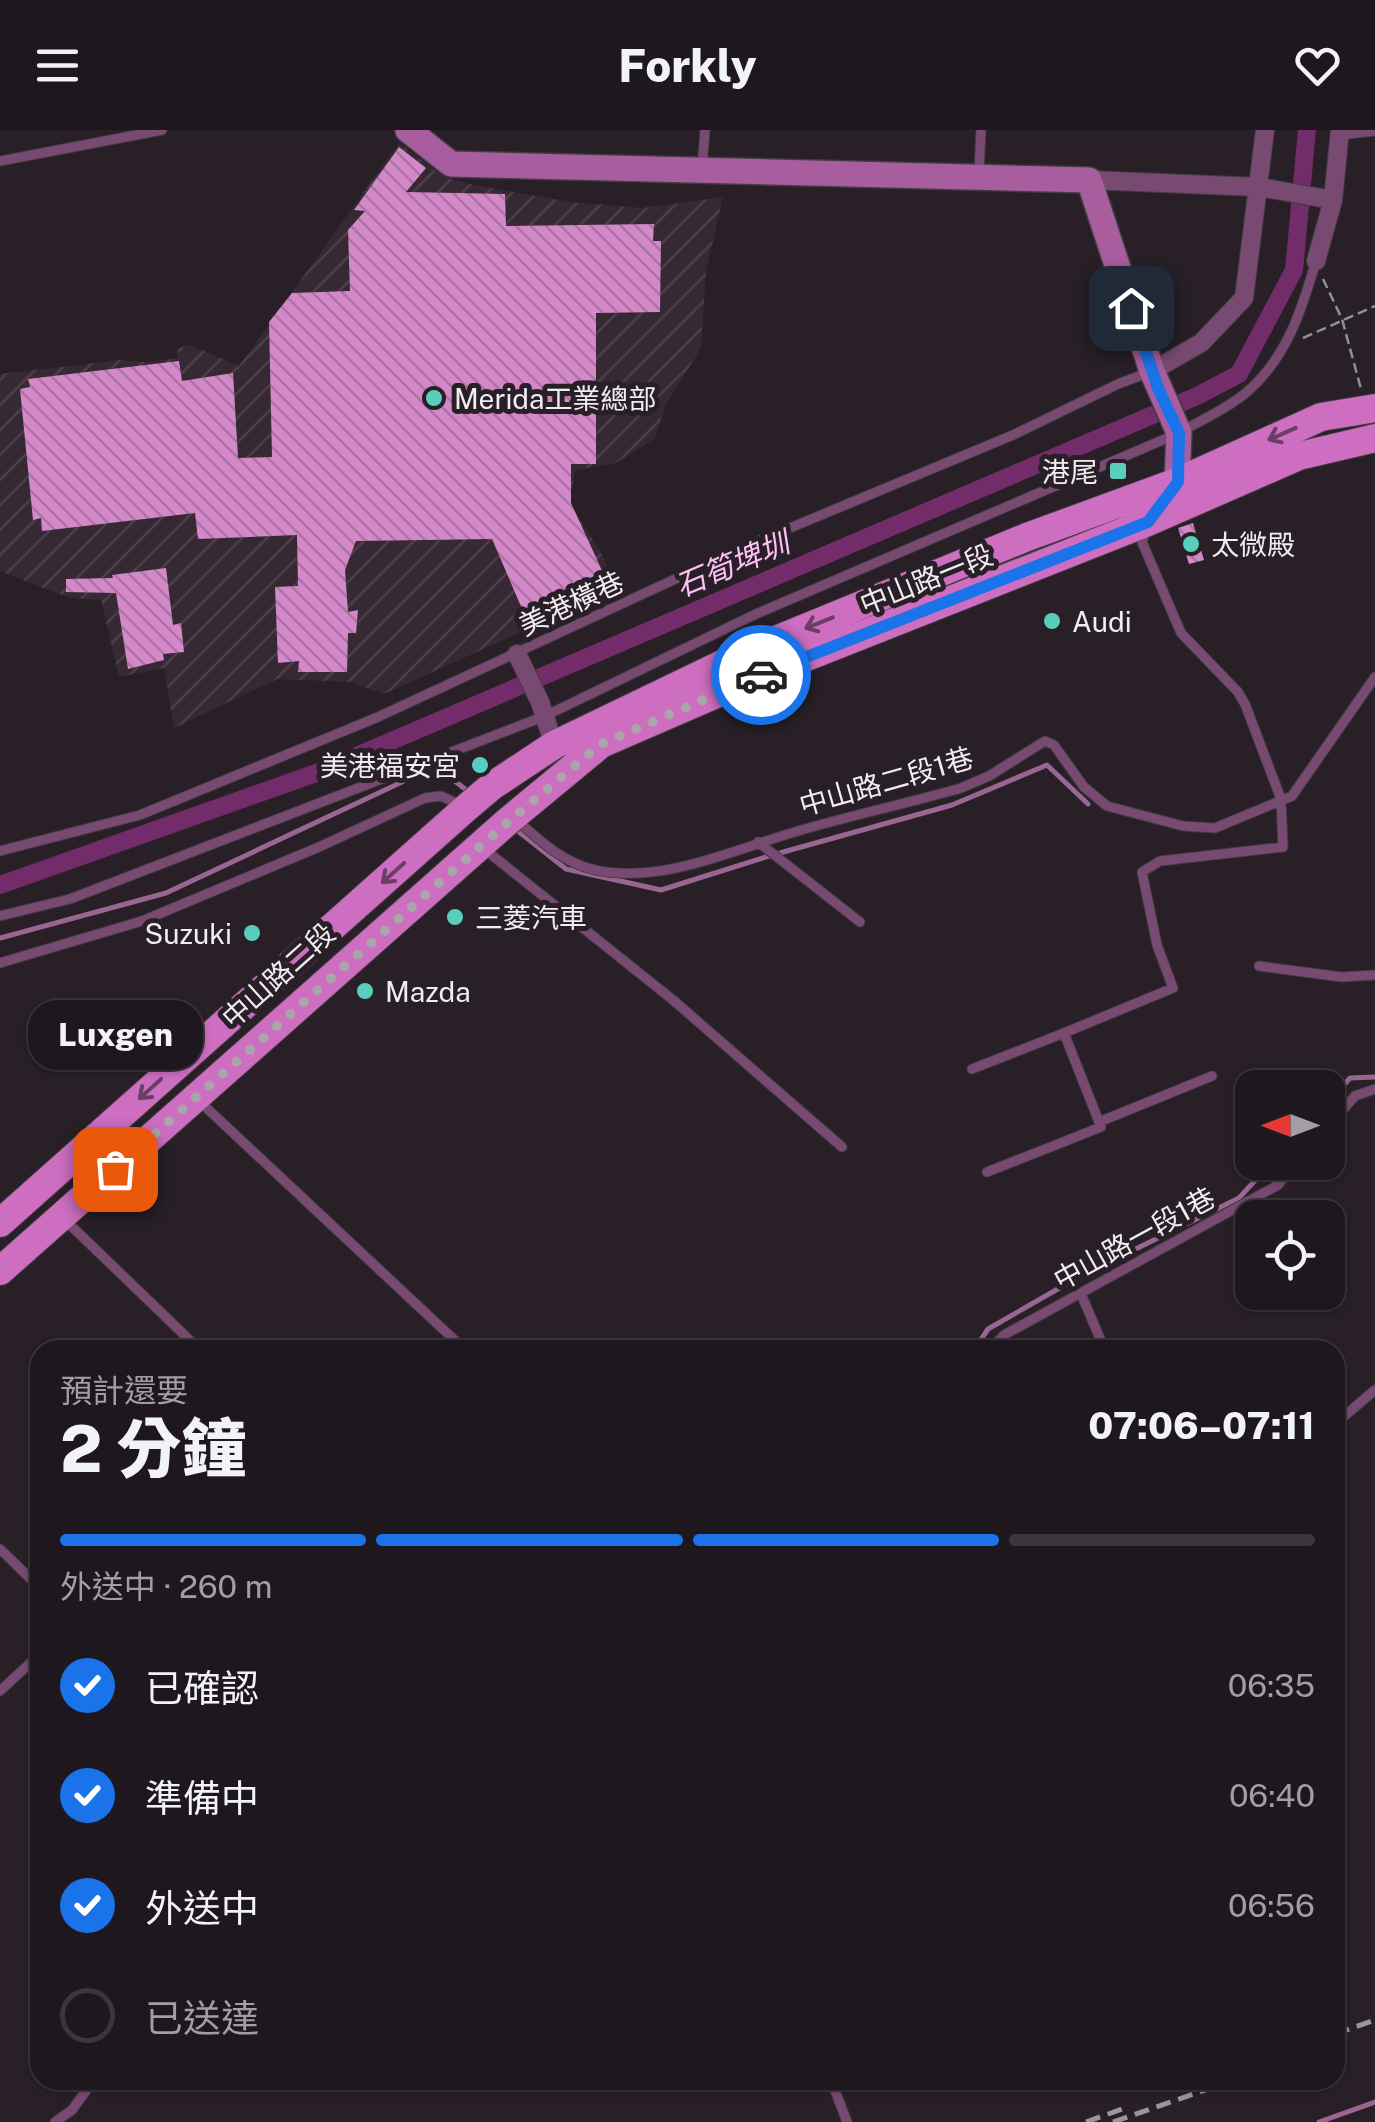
<!DOCTYPE html>
<html lang="zh-TW">
<meta charset="utf-8">
<style>
body{margin:0;font-family:"Public Sans","Noto Sans TC",sans-serif;background:#262026;color:#f1f3f6;height:100vh;display:flex;flex-direction:column;font-size:38px;white-space:nowrap}
*{box-sizing:border-box;margin:0}
p{font-size:32px;color:#a19fa4}
.icon{flex:none;width:55px;height:55px;fill:none;stroke:currentColor;stroke-width:2;stroke-linecap:round;stroke-linejoin:round}
.map{position:relative;flex:1;overflow:hidden}
.side{position:absolute;left:30px;top:1210px;width:1315px;height:750px;display:flex;flex-direction:column;background:#1e171d;border-radius:30px;box-shadow:0 2px 8px #0004,0 0 0 2px #3c363b}
.side>*{flex:none}
.needle{width:65px;rotate:270deg}
.buttons{position:absolute;left:1235px;top:940px;display:grid;gap:20px}
.buttons a{display:grid;place-items:center;width:110px;height:110px;border-radius:20px;background:#1e171d;box-shadow:0 2px 8px #0004,0 0 0 2px #3c363b;font-size:50px}
.pin{position:absolute;display:grid;place-items:center;width:85px;height:85px;color:#fff;margin:-42px;border-radius:20px;box-shadow:0 5px 15px #0006}
.courier{position:absolute;display:grid;place-items:center;width:100px;height:100px;margin:-50px;border:8px solid #1a73e8;border-radius:50%;background:#fff;color:#222;box-shadow:0 2px 12px #0007}
.bubble{position:absolute;height:70px;border-radius:30px;background:#1e171d;box-shadow:0 2px 8px #0004,0 0 0 2px #3c363b;font-size:32px;font-weight:800;line-height:70px;text-align:center}
.summary em{font-style:normal;font-weight:800}
.summary div{display:flex;flex-direction:column-reverse}
.summary{display:flex;align-items:center;justify-content:space-between;height:170px;padding:0 30px}
h1{font-size:65px;font-weight:800;line-height:75px}
.bar{display:grid;grid-template-columns:repeat(4,1fr);gap:15px 10px;align-content:center;height:120px;padding:0 30px}
.bar i{height:12px;border-radius:8px;background:#3c363b}
.bar .current{background:#1a73e8}
.bar p{grid-column:span 4}
ol{padding:0 30px;list-style:none}
li{display:flex;align-items:center;gap:30px;height:110px}
li p{margin-inline-start:auto}
li .icon{padding:10px;border-radius:50%;background:#1a73e8;color:#fff;stroke-width:4}
li:last-child{color:#a19fa4}
li i{width:55px;height:55px;border:5px solid #3c363b;border-radius:50%}
header{display:flex;justify-content:space-between;align-items:center;height:130px;padding:0 30px;background:#1e171d;font-size:45px;font-weight:800}
.map>svg:first-child{display:block}
.industrial{fill:url(#industrial-furrows)}
.lines{fill:none;stroke-linecap:round;stroke-linejoin:round}
.stream{stroke:#986692;stroke-width:5}
.canal{stroke:#712c69;stroke-width:18}
.building{fill:url(#building-back-hatch)}
.lane-casing{stroke:#443c43;stroke-width:11}
.street-casing{stroke:#443c43;stroke-width:20}
.secondary-casing{stroke:#443c43;stroke-width:28}
.primary-casing{stroke:#443c43;stroke-width:30}
.path{stroke:#958e94;stroke-width:2.5;stroke-dasharray:10 5;stroke-linecap:butt}
.lane{stroke:#784a71;stroke-width:9}
.street{stroke:#784a71;stroke-width:18}
.secondary{stroke:#a85e9e;stroke-width:25}
.primary{stroke:#cd6ec1;stroke-width:28}
.rail{stroke:#9c959b;stroke-width:5;stroke-dasharray:15 8;stroke-linecap:butt}
.oneway{stroke:#6a3f65}
.done{stroke:#aba4aa;stroke-width:10;stroke-dasharray:0 18}
.route{stroke:#1a73e8;stroke-width:12}
.poi-dot{fill:#5acebc;stroke:#281f27;stroke-width:4}
.labels{text-anchor:middle;dominant-baseline:central;stroke-width:10;stroke-linejoin:round;paint-order:stroke}
.poi-label{font-size:28px;fill:#f2ecf1;stroke:#281f27;text-anchor:start}
.street-label{font-size:28px;fill:#f2ecf1;stroke:#281f27}
.water-label{font-size:30px;font-style:italic;fill:#fdc1f3;stroke:#281f27}
</style>
<header><svg class="icon" aria-label="menu" viewBox="0 0 24 24"><path d="M4 6h16M4 12h16M4 18h16"/></svg>Forkly<svg class="icon" aria-label="heart" viewBox="0 0 24 24"><path d="M12 20l-8-8c-3-5 5-10 8-4 3-6 11-1 8 4z"/></svg></header>
<div class="map">
<svg width="1375" height="1992" viewBox="0 0 1375 1992">
<defs>
<pattern id="industrial-furrows" width="10" height="10" patternUnits="userSpaceOnUse" patternTransform="scale(2.5)"><rect width="10" height="10" fill="#372934"/><path d="M-1 1l2-2M0 10L10 0M9 11l2-2" fill="none" stroke="#4b3e48"/></pattern>
<pattern id="building-back-hatch" width="6" height="6" patternUnits="userSpaceOnUse" patternTransform="scale(2.5)"><rect width="6" height="6" fill="#d488ca"/><path d="M-1 5l2 2M0 0l6 6M5-1l2 2" fill="none" stroke="#aa74a3"/></pattern>
</defs>
<rect width="100%" height="100%" fill="#281f27"/>
<path class="industrial" d="M 399,13 L 444,47 L 474,55 L 571,72 L 642,78 L 723,67 L 706,141 L 701,218 L 666,275 L 654,309 L 616,333 L 575,340 L 570,373 L 605,430 L 614,460 L 384,564 L 351,552 L 277,549 L 174,598 L 164,538 L 119,547 L 101,470 L 69,468 L 0,441 L 0,244 L 119,230 L 146,232 L 177,228 L 178,218 L 190,215 L 239,236 Z"/>
<g class="lines">
<path class="stream" d="M 514,698 L 566,739 L 661,760 L 769,726 L 952,675 L 1047,635 L 1088,674
M 0,808 L 166,763 L 436,636 L 470,663
M 1328,972 L 1350,948 L 1375,947
M 974,1220 L 988,1199 L 1077,1148 L 1239,1068 L 1272,1032
M 1319,1992 L 1375,1972"/>
<path class="canal" d="M 0,755 L 319,642 L 1197,266 L 1239,244 L 1294,140 L 1307,0"/>
</g>
<path class="building" d="M 399,17 L 426,38 L 406,62 L 505,64 L 506,96 L 654,94 L 653,111 L 661,111 L 660,182 L 596,183 L 596,334 L 571,334 L 571,373 L 610,458 L 529,495 L 492,409 L 356,411 L 345,440 L 348,482 L 358,480 L 356,503 L 348,503 L 347,542 L 298,542 L 299,531 L 278,533 L 275,457 L 298,456 L 297,405 L 198,409 L 195,383 L 42,401 L 41,388 L 33,390 L 20,259 L 30,257 L 28,249 L 179,231 L 182,251 L 233,243 L 238,328 L 272,327 L 269,192 L 292,163 L 350,161 L 348,100 L 365,81 L 354,80 Z
M 1193,393 L 1204,430 L 1189,434 L 1178,398 Z
M 166,438 L 173,495 L 181,493 L 184,522 L 163,524 L 164,530 L 128,539 L 116,463 L 66,462 L 66,449 L 113,448 L 112,445 Z"/>
<g class="lines">
<g class="lane-casing">
<path id="lane" d="M 1340,5 L 1375,1
M 0,31 L 162,0
M 702,37 L 705,0
M 979,42 L 981,0
M 518,691 C 541,712 564,733 595,740 C 664,755 739,717 805,699 C 857,684 909,673 961,658 L 989,646 L 1045,611 L 1054,615 L 1084,657 L 1107,676 L 1183,696 L 1215,698 L 1292,666 L 1375,547
M 758,712 L 860,792
M 483,718 L 673,870 L 842,1017
M 0,721 L 140,685 L 378,587 L 742,418 L 1013,305 L 1118,254 L 1150,242
M 0,786 L 70,769 L 545,586 L 756,484 L 1179,303 C 1201,290 1227,279 1247,262 C 1287,227 1301,182 1316,131
M 0,833 L 142,791 L 319,717 L 425,668 L 441,666 L 463,676
M 1259,836 L 1341,847 L 1375,845
M 972,939 L 1064,903
M 198,970 L 462,1217
M 1099,992 L 1212,946
M 1328,996 L 1355,966 L 1375,959
M 987,1042 L 1101,997 L 1064,903 L 1173,858 L 1157,815 L 1142,742 L 1160,731 L 1283,717 L 1281,669 L 1245,574 L 1238,562 L 1181,503 L 1142,412 L 1145,402
M 65,1090 L 200,1220
M 1081,1164 L 1105,1220
M 990,1220 L 1004,1205 L 1278,1055 L 1297,1032
M 1335,1294 L 1375,1260
M 0,1419 L 40,1458
M 0,1561 L 40,1524
M 831,1950 L 847,1992
M 55,1992 L 72,1980 L 94,1950"/>
</g>
<g class="street-casing">
<path id="street" d="M 1089,50 L 1259,57 L 1333,70
M 1316,131 L 1333,70 L 1340,0
M 1152,241 L 1201,213 L 1244,168 L 1265,0
M 517,524 L 540,572 L 554,615"/>
</g>
<g class="secondary-casing">
<path id="secondary" d="M 408,0 L 451,34 L 1089,50 L 1152,241 L 1179,303 L 1177,352 L 1168,364"/>
</g>
<g class="primary-casing">
<path id="primary" d="M 0,1093 L 466,678 L 492,656 L 554,615 L 749,521 L 1027,407 L 1177,352 L 1321,287 L 1375,278
M 0,1141 L 508,691 L 601,614 L 751,549 L 1148,392 L 1299,326 L 1375,308"/>
</g>
<path class="path" d="M 1323,149 L 1342,189 L 1361,259
M 1303,208 L 1375,176"/>
<use href="#lane" class="lane"/>
<use href="#street" class="street"/>
<use href="#secondary" class="secondary"/>
<use href="#primary" class="primary"/>
<path class="rail" d="M 1335,1904 L 1375,1890
M 1086,1992 L 1125,1978
M 1113,1992 L 1234,1950"/>
</g>
<defs><path id="oneway-shaft" d="M-6 0H5M1.5-3L5.5 0L1.5 3" fill="none" stroke-width="1.6" stroke-linecap="round" stroke-linejoin="round" transform="scale(2.5)"/></defs>
<g class="oneway">
<use href="#oneway-shaft" transform="translate(1282 304) rotate(156)"/>
<use href="#oneway-shaft" transform="translate(819 493) rotate(158)"/>
<use href="#oneway-shaft" transform="translate(393 743) rotate(138)"/>
<use href="#oneway-shaft" transform="translate(150 959) rotate(138)"/>
</g>
<g class="lines">
<path class="done" d="M 115,1039 L 508,692 L 601,614 L 761,545"/>
<path class="route" d="M 761,545 L 1148,392 L 1178,352 L 1179,303 L 1158,258 L 1131,178"/>
</g>
<g class="poi-dot">
<circle cx="434" cy="268" r="10"/>
<rect x="1108" y="331" width="20" height="20" rx="5"/>
<circle cx="1191" cy="414" r="10"/>
<circle cx="1052" cy="491" r="10"/>
<circle cx="480" cy="635" r="10"/>
<circle cx="455" cy="787" r="10"/>
<circle cx="252" cy="803" r="10"/>
<circle cx="365" cy="861" r="10"/>
</g>
<g class="labels">
<g class="poi-label">
<text x="454" y="268">Merida工業總部</text>
<text x="1098" y="341" text-anchor="end">港尾</text>
<text x="1211" y="414">太微殿</text>
<text x="1072" y="491">Audi</text>
<text x="460" y="635" text-anchor="end">美港福安宮</text>
<text x="475" y="787">三菱汽車</text>
<text x="232" y="803" text-anchor="end">Suzuki</text>
<text x="385" y="861">Mazda</text>
</g>
<g class="street-label">
<text transform="translate(926 449) rotate(-22)">中山路一段</text>
<text transform="translate(571 473) rotate(-25)">美港橫巷</text>
<text transform="translate(886 651) rotate(-16)">中山路二段1巷</text>
<text transform="translate(278 845) rotate(-42)">中山路二段</text>
<text transform="translate(1134 1108) rotate(-29)">中山路一段1巷</text>
</g>
<g class="water-label">
<text transform="translate(732 434) rotate(-23)">石筍埤圳</text>
</g>
</g>
</svg>
<div class="buttons">
<a><svg class="needle" viewBox="-14 -14 28 28"><path d="M0-13l5 13h-10z" fill="#e53935"/><path d="M0 13l5-13h-10z" fill="#a19fa4"/></svg></a>
<a><svg class="icon" aria-label="locate" viewBox="0 0 24 24"><circle cx="12" cy="12" r="6"/><path d="M12 2v4M12 18v4M2 12h4M18 12h4"/></svg></a>
</div>
<div class="pin" style="left:115px;top:1039px;background:#ea580c"><svg class="icon" aria-label="bag" viewBox="0 0 24 24"><path d="M5 8h14l-1 12H6zM9 8a3 3 0 0 1 6 0"/></svg></div>
<div class="pin" style="left:1131px;top:178px;background:#1f2937"><svg class="icon" aria-label="home" viewBox="0 0 24 24"><path d="M3 11l9-7 9 7M6 9v11h12V9"/></svg></div>
<div class="courier" style="left:761px;top:545px"><svg class="icon" aria-label="car" viewBox="0 0 24 24"><path d="M5 17H2v-5l4-1 3-4h7l3 4 3 1v5h-3M9 17h6M6 11h13"/><circle cx="7" cy="17" r="2"/><circle cx="17" cy="17" r="2"/></svg></div>
<div class="bubble" style="left:28px;top:870px;width:175px">Luxgen</div>
<section class="side">
<div class="summary"><div><h1>2 分鐘</h1><p>預計還要</p></div><em>07:06–07:11</em></div>
<div class="bar"><i class="current"></i><i class="current"></i><i class="current"></i><i></i><p>外送中 · 260 m</p></div>
<ol>
<li><svg class="icon" aria-label="check" viewBox="0 0 24 24"><path d="M5 12l5 5 9-10"/></svg>已確認<p>06:35</p></li>
<li><svg class="icon" aria-label="check" viewBox="0 0 24 24"><path d="M5 12l5 5 9-10"/></svg>準備中<p>06:40</p></li>
<li><svg class="icon" aria-label="check" viewBox="0 0 24 24"><path d="M5 12l5 5 9-10"/></svg>外送中<p>06:56</p></li>
<li><i></i>已送達</li>
</ol>
</section>
</div>
